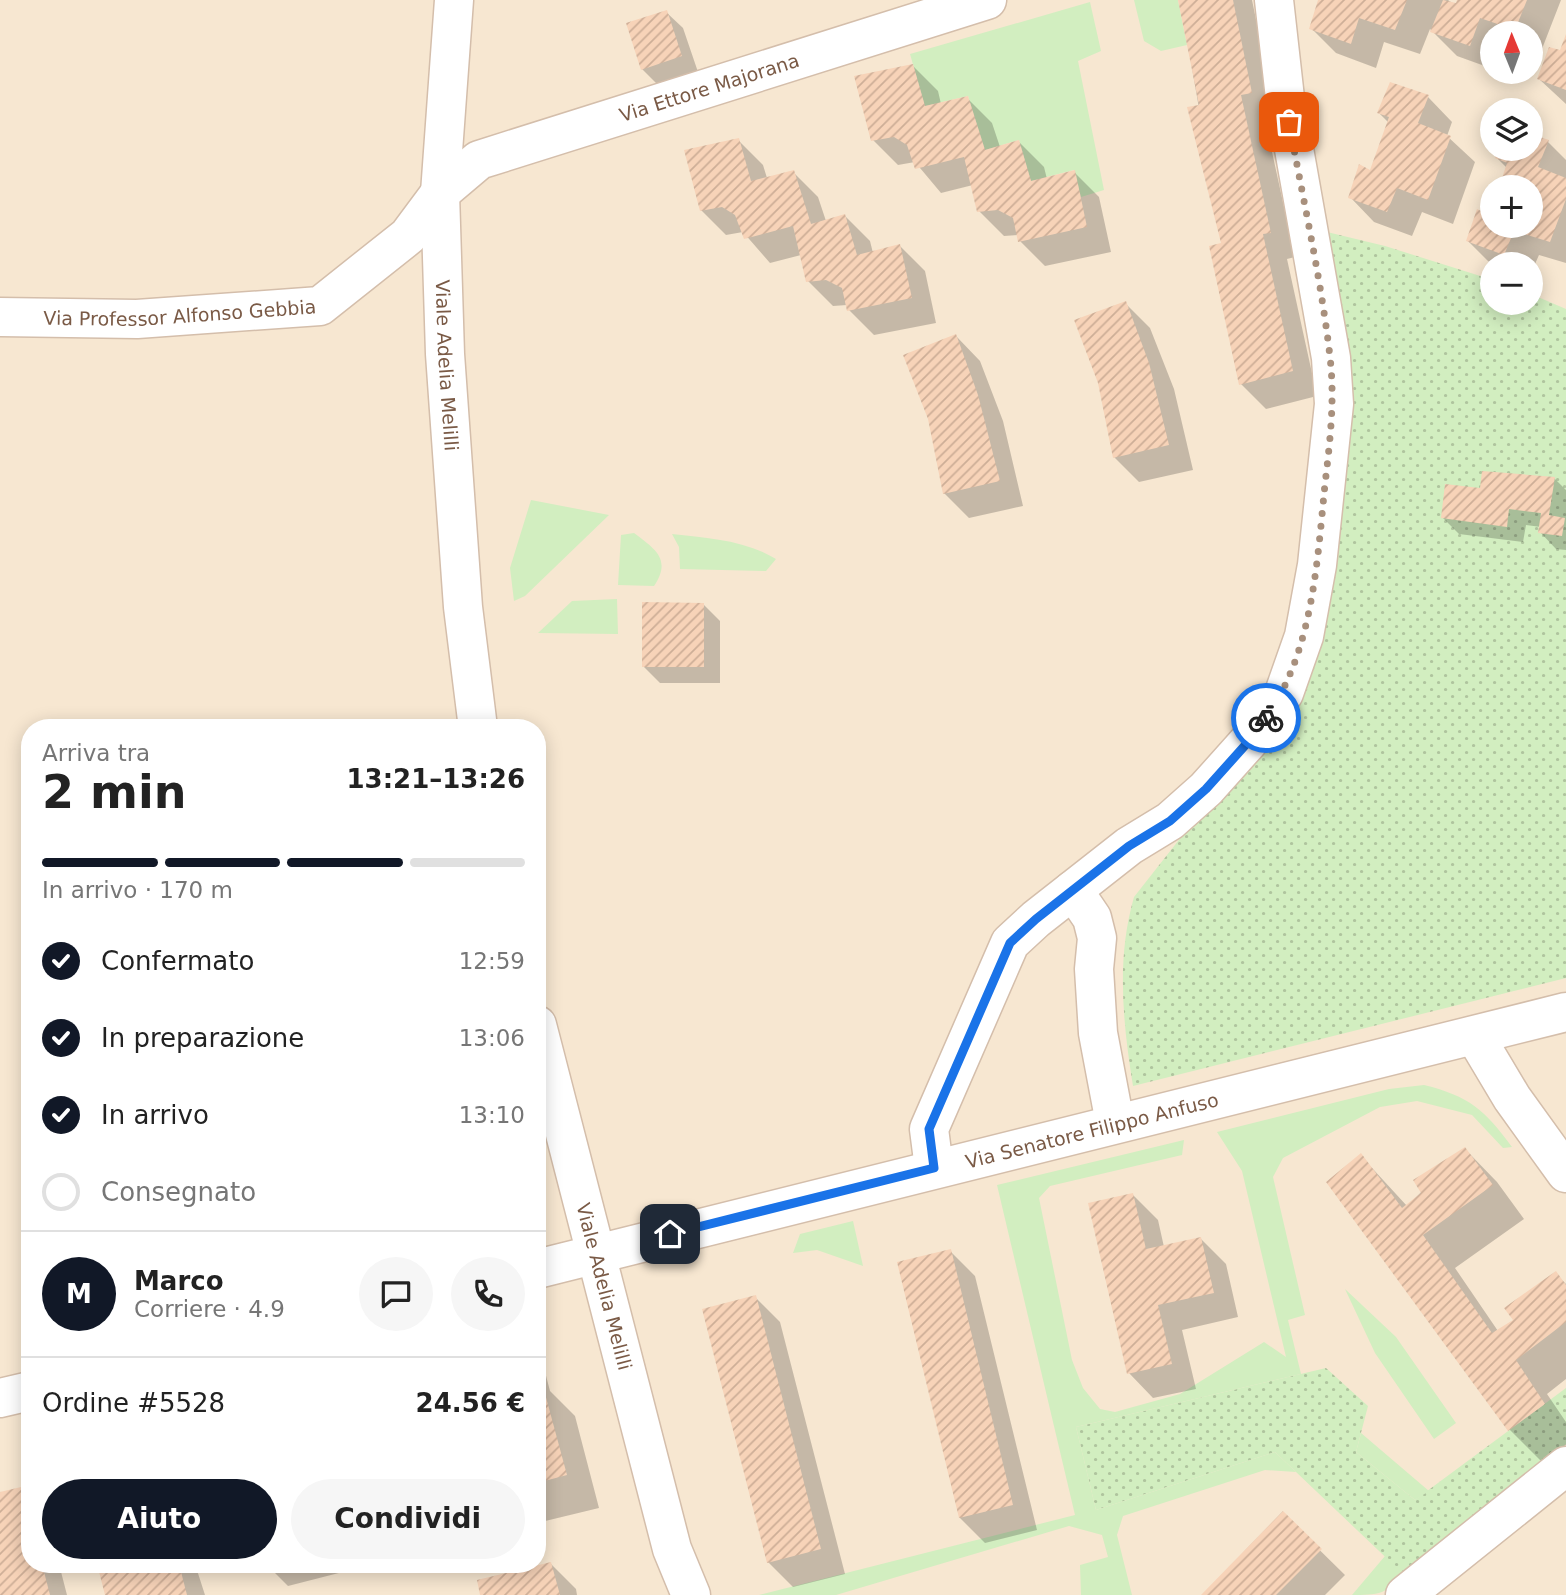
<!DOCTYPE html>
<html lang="it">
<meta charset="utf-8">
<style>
body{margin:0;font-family:"DejaVu Sans",sans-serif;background:#f6f6f6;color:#222;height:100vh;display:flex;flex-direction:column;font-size:26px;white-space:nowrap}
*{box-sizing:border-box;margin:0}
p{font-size:23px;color:#767676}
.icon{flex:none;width:38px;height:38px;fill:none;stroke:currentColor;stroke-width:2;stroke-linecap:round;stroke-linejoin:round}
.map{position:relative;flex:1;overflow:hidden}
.panel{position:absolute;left:21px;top:719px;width:525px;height:854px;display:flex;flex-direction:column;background:#fff;border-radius:28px;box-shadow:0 4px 18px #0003}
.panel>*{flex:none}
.needle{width:46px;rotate:359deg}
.buttons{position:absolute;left:1480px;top:21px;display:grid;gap:14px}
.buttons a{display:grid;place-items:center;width:63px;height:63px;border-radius:50%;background:#fff;box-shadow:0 4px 18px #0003;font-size:35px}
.pin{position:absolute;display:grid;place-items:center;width:60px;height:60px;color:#fff;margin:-30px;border-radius:14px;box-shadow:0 4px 10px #0006}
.courier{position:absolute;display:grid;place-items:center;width:70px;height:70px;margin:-35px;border:5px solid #1a73e8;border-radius:50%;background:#fff;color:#222;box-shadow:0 2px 9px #0007}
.head em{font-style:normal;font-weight:700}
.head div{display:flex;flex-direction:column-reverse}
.head{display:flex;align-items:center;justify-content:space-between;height:119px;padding:0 21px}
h1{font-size:46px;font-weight:700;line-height:52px}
.bar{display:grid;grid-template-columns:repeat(4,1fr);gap:10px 7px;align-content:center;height:84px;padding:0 21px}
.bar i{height:9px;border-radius:5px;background:#e0e0e0}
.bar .selected{background:#111827}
.bar p{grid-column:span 4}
.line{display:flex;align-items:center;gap:18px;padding:0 21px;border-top:2px solid #e0e0e0}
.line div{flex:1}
.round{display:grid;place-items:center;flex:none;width:74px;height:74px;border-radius:37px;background:#f6f6f6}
ol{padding:0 21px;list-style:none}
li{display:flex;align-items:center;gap:21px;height:77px}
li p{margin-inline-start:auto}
li .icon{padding:7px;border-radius:50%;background:#111827;color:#fff;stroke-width:4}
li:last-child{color:#767676}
li i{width:38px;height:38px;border:4px solid #e0e0e0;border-radius:50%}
.primary-button{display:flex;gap:14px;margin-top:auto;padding:14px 21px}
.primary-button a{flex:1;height:80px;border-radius:42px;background:#111827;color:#fff;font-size:28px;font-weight:700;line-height:80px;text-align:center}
.primary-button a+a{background:#f6f6f6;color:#222}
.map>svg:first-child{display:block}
.residential{fill:#f7e7d1;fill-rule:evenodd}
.grass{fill:url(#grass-dots)}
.garden{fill:#d2eec0}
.shadow{fill:#0003}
.building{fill:url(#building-hatch)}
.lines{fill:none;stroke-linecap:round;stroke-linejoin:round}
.minor-casing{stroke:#d4beab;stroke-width:41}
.minor{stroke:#fff;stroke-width:38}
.done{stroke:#a8907d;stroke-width:7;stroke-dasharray:0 12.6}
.route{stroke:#1a73e8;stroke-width:9}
.labels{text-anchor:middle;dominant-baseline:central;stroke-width:5;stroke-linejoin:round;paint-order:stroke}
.street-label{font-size:19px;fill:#7a5a46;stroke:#fff8ec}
</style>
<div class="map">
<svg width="1566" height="1595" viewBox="0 0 1566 1595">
<defs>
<pattern id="grass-dots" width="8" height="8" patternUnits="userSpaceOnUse" patternTransform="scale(1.75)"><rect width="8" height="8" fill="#d2eec0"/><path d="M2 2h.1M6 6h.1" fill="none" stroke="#afc49e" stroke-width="1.8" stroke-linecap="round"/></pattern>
<pattern id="building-hatch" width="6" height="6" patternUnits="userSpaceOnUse" patternTransform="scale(1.75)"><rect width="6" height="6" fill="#f7d3b8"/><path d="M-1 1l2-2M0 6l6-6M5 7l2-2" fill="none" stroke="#cdae97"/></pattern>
</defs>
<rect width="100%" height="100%" fill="#fef5e3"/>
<path class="residential" d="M 0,0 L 1566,0 L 1566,1595 L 0,1595 ZM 1493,33 L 1531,33 L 1531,72 L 1493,72 ZM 1493,110 L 1531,110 L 1531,149 L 1493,149 ZM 1493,187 L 1531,187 L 1531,226 L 1493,226 ZM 1493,264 L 1531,264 L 1531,303 L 1493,303 ZM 30,728 L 537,728 L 537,1564 L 30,1564 Z"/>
<path class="grass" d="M 1327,232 L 1385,246 L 1493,280 L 1493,303 L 1531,303 L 1531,294 L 1566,309 L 1566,978 L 1133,1086 C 1123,1024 1116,959 1134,897 L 1307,677 Z
M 1326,1368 L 1368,1406 L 1356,1452 L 1415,1500 L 1566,1388 L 1566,1444 L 1396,1583 L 1399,1570 L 1275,1452 L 1096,1510 L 1076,1427 Z"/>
<path class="garden" d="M 1134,0 L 1178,0 L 1187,45 L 1161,51 L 1144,41 Z
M 1090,2 L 1101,51 L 1078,61 L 1104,190 L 1081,197 L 1074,170 L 1031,181 L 1019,140 L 985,150 L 968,96 L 925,106 L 910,54 Z
M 531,500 L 609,515 L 525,596 L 514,601 L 510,568 Z
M 634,533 C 655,549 672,559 654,586 L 618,585 L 621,535 Z
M 672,534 C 707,538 745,540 776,559 L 766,571 L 680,569 L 679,547 Z
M 617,599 L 618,634 L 538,633 L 572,601 Z
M 1424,1085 C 1469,1096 1485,1110 1512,1147 L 1503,1148 L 1472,1115 L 1417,1101 L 1380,1107 L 1283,1158 L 1273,1177 L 1305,1315 L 1288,1320 L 1301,1374 L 1076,1427 L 1096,1510 L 1275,1452 L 1296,1472 L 1265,1470 L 1123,1516 L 1117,1535 L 1132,1595 L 1081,1595 L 1080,1565 L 1108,1557 L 1102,1535 L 1069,1526 L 836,1595 L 759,1595 L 1075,1515 L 997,1185 L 1184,1140 L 1182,1155 L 1050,1186 L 1039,1198 L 1072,1360 L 1083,1388 L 1100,1409 L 1115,1412 L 1180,1394 L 1264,1342 L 1286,1357 L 1242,1171 L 1217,1132 L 1389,1089 Z
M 853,1221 L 863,1266 L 817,1250 L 793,1253 L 800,1234 Z
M 1345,1289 L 1396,1337 L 1456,1423 L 1434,1439 L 1375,1353 Z
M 1361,1433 L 1429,1491 L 1415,1500 L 1356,1452 Z
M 1385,1556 L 1400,1570 C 1393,1595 1375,1595 1352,1595 Z"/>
<path class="shadow" d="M 1180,0 L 1252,0 L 1276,117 L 1265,120 L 1295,257 L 1287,259 L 1317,396 L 1266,409 L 1241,384 L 1223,245 Z
M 1320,0 L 1448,0 L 1457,6 L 1459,0 L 1561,0 L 1540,54 L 1531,51 L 1531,33 L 1493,33 L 1493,69 L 1457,56 L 1430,29 L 1420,54 L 1384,42 L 1376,68 L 1336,53 L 1311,28 Z
M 666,12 L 683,28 L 698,72 L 659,86 L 642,69 Z
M 1566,38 L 1566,104 L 1539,79 L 1561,52 Z
M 913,66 L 938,91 L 941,104 L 967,98 L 992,123 L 1000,147 L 1019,142 L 1044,167 L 1047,179 L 1074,172 L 1099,197 L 1111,252 L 1045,266 L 1020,241 L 1019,235 L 1004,236 L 979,211 L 973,185 L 941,193 L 915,162 L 898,165 L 873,140 Z
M 1428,97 L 1452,122 L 1447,136 L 1475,162 L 1453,224 L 1422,212 L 1412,236 L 1374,222 L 1350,197 L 1371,173 L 1389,123 L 1379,113 Z
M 738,140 L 763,165 L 767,178 L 793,172 L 818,197 L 826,221 L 845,216 L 870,241 L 873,253 L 900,246 L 925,271 L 936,323 L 874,335 L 849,310 L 847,305 L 833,306 L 808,281 L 801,255 L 770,263 L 743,232 L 726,235 L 701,210 Z
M 1548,142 L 1566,160 L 1566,263 L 1539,255 L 1531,273 L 1531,264 L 1493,266 L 1468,241 L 1493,226 L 1531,226 L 1531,187 L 1501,187 L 1508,169 L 1497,158 L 1501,149 L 1531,149 Z
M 1125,303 L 1150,328 L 1174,389 L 1193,470 L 1139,482 L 1114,457 Z
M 956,336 L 980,361 L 1003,421 L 1023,506 L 969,518 L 944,493 Z
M 1554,478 L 1566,490 L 1566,550 L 1556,549 L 1540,532 L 1541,527 L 1526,525 L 1523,542 L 1459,534 L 1442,517 L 1482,490 Z
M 703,604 L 720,621 L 720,683 L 660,683 L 643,666 Z
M 1465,1149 L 1497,1182 L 1524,1219 L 1455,1268 L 1498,1331 L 1516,1321 L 1556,1274 L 1566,1284 L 1566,1379 L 1547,1394 L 1566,1422 L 1566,1445 L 1542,1462 L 1510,1430 L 1328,1182 L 1361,1156 L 1407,1206 Z
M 1133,1195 L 1158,1220 L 1164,1247 L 1201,1239 L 1226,1264 L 1238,1317 L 1182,1330 L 1196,1389 L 1153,1398 L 1129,1373 Z
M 950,1251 L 975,1276 L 1037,1530 L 985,1543 L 960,1518 Z
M 755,1297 L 780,1322 L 845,1574 L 793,1587 L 768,1562 Z
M 537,1361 L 544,1368 L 550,1391 L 575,1416 L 599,1508 L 537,1523 Z
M 21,1489 L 30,1498 L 30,1564 L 59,1564 L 67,1595 L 0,1595 L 0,1494 Z
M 1283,1514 L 1345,1575 L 1325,1595 L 1203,1595 Z
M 99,1564 L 195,1564 L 205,1595 L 107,1595 Z
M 266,1564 L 374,1564 L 288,1586 Z
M 551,1564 L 576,1589 L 577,1595 L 482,1595 Z"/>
<path class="building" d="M 1178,0 L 1233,0 L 1252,93 L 1241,95 L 1271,233 L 1263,234 L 1293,371 L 1239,385 L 1209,246 L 1221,243 L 1187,107 L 1199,105 Z
M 1318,0 L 1407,0 L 1395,30 L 1359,18 L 1351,44 L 1309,29 Z
M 1443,0 L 1456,3 L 1457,0 L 1527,0 L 1515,30 L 1480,18 L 1470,46 L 1430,32 Z
M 667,10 L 682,56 L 641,70 L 626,23 Z
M 1566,34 L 1566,90 L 1537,79 L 1549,47 L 1560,50 Z
M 913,64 L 925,106 L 968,96 L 985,150 L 1019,140 L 1031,181 L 1075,170 L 1087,227 L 1018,242 L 1013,218 L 998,210 L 977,212 L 964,157 L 915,169 L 907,145 L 894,137 L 871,141 L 854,76 Z
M 1390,82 L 1429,95 L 1418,123 L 1451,136 L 1428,200 L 1397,188 L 1387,212 L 1348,198 L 1359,164 L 1370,170 L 1389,117 L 1377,113 Z
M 1531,134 L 1549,140 L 1538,167 L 1566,178 L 1566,199 L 1550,242 L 1514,231 L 1504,255 L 1466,241 L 1477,209 L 1490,215 L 1493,208 L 1493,226 L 1531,226 L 1531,187 L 1499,187 L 1507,163 L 1495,158 L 1499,149 L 1531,149 Z
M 739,138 L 751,181 L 794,170 L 811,224 L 845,214 L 857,255 L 900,244 L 912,298 L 847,311 L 842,288 L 826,280 L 806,282 L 793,226 L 744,239 L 735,215 L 722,207 L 700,211 L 684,150 Z
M 1126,301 L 1149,363 L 1169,445 L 1113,458 L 1098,383 L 1074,320 Z
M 956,334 L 978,395 L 1000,481 L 943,494 L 928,419 L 903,355 Z
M 1482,471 L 1555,477 L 1549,515 L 1565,518 L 1562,536 L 1538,533 L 1541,513 L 1509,509 L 1507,527 L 1441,518 L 1445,484 L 1480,488 Z
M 642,602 L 704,603 L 704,667 L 642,667 Z
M 1465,1147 L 1493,1185 L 1423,1235 L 1492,1333 L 1513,1320 L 1504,1308 L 1556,1271 L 1566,1285 L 1566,1322 L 1516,1360 L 1545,1404 L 1508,1431 L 1326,1182 L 1361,1153 L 1402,1208 L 1421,1193 L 1413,1180 Z
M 1133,1193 L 1146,1249 L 1201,1237 L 1214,1293 L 1158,1305 L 1172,1364 L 1127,1374 L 1088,1203 Z
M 951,1249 L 1013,1505 L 959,1518 L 897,1262 Z
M 756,1295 L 821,1549 L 767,1563 L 702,1309 Z
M 537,1364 L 567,1475 L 537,1483 Z
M 21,1487 L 30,1519 L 30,1564 L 42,1564 L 50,1595 L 0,1595 L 0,1492 Z
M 1283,1511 L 1322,1549 L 1276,1595 L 1201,1595 Z
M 551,1562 L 560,1595 L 480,1595 L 477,1580 Z
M 97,1564 L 179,1564 L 187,1595 L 105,1595 Z"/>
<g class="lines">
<g class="minor-casing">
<g id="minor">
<path id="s1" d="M 454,0 L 440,193 L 445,354 L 463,607 L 478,728"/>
<path id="s2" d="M 0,317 L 137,319 L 320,306 L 408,236 L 440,193 L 479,160 L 987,0"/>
<path d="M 1073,890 L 1092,918 L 1097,938 L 1094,969 L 1098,1033 L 1115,1123"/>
<path id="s3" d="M 537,1025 L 672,1549 L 691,1595"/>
<path d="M 1475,1036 L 1512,1098 L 1566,1173"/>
<path d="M 934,1168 L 929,1129 L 1010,943 L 1036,919 L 1129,846 L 1170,821 L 1206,789 L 1249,741 L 1284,693 L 1304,636 L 1317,565 L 1334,404 L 1331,358 L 1285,98 L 1274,0"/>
<path id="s4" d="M 537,1269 L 1566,1012"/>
<path d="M 0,1398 L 30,1391"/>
<path d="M 1405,1595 L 1566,1466"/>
</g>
</g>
<use href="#minor" class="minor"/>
</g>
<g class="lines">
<path class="done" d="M 1266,718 C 1313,651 1317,563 1325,484 C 1330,441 1335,400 1330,357 C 1321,278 1303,200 1289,122"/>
<path class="route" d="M 670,1234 L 934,1168 L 929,1129 L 1010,943 L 1036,919 L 1129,846 L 1170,821 L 1206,789 L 1249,741 L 1266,718"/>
</g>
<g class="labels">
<g class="street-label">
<text stroke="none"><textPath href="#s2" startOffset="779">Via Ettore Majorana</textPath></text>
<text stroke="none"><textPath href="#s2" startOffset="180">Via Professor Alfonso Gebbia</textPath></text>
<text stroke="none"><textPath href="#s1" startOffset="366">Viale Adelia Melilli</textPath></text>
<text stroke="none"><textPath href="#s4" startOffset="572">Via Senatore Filippo Anfuso</textPath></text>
<text stroke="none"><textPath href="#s3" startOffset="270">Viale Adelia Melilli</textPath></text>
</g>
</g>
</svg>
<div class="buttons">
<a><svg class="needle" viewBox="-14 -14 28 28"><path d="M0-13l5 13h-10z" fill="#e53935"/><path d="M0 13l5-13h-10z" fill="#767676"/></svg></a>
<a><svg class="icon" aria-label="layers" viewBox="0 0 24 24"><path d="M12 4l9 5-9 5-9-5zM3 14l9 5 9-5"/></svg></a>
<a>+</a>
<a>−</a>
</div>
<div class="pin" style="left:1289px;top:122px;background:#ea580c"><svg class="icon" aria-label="bag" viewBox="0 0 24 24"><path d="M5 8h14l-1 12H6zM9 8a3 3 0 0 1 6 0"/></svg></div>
<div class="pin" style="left:670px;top:1234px;background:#1f2937"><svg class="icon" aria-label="home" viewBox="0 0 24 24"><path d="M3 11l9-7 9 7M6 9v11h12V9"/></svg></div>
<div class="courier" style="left:1266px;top:718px"><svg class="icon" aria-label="bike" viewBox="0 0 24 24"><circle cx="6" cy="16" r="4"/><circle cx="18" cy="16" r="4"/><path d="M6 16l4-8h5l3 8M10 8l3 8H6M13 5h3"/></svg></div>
<section class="panel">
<div class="head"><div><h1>2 min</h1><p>Arriva tra</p></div><em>13:21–13:26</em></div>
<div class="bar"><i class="selected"></i><i class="selected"></i><i class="selected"></i><i></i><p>In arrivo · 170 m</p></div>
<ol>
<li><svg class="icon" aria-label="check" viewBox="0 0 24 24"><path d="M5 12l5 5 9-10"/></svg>Confermato<p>12:59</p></li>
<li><svg class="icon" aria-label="check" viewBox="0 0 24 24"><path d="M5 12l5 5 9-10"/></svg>In preparazione<p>13:06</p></li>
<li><svg class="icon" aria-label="check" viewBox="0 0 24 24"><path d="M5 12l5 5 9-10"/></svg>In arrivo<p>13:10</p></li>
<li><i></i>Consegnato</li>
</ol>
<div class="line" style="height:126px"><b class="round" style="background:#111827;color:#fff">M</b><div><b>Marco</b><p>Corriere · 4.9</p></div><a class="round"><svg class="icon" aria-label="chat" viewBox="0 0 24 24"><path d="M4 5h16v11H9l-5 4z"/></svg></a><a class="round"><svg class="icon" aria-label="phone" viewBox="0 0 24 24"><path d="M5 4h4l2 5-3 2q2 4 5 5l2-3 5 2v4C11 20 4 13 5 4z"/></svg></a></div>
<div class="line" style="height:91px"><div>Ordine #5528</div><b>24.56 €</b></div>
<div class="primary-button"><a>Aiuto</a><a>Condividi</a></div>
</section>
</div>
